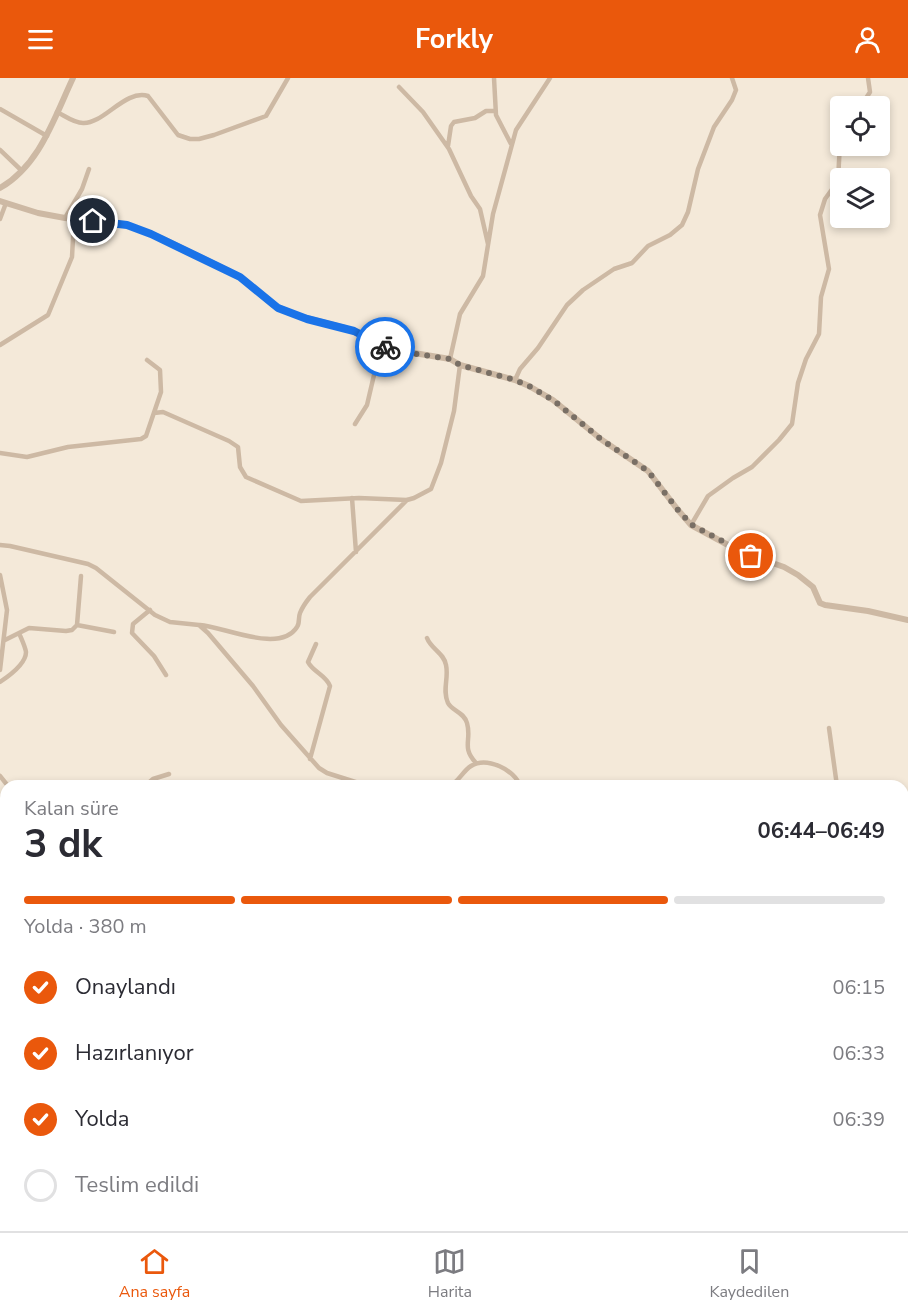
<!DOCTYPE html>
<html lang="tr">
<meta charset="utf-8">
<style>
body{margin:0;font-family:"Nunito Sans",sans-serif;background:#f2f2f3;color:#2b2b33;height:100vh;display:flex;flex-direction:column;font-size:22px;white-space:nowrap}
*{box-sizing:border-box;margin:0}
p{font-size:20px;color:#7c7c81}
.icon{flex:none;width:33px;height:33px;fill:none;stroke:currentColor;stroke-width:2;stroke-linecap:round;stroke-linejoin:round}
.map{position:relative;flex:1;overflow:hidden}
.sheet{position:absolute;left:0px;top:702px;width:909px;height:452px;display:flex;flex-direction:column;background:#fff;border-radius:18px 18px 0 0;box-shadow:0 3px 9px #0003}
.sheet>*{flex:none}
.buttons{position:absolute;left:830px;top:18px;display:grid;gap:12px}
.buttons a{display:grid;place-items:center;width:60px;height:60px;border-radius:6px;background:#fff;box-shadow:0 3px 9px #0003;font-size:30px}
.pin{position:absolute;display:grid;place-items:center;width:51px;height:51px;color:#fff;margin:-26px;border:3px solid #fff;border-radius:50%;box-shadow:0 2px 6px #0007}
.courier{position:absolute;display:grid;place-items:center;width:60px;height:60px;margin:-30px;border:4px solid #1a73e8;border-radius:50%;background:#fff;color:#222;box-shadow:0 2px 8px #0007}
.summary em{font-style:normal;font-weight:700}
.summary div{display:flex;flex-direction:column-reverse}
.summary{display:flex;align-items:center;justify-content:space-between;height:102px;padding:0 24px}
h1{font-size:39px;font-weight:700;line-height:45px}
.bar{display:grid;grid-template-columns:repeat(4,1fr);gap:9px 6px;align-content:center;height:72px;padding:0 24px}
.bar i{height:8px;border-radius:4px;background:#e1e1e2}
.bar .on{background:#ea580c}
.bar p{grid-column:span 4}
ol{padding:0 24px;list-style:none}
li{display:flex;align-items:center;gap:18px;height:66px}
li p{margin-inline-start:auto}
li .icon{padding:6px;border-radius:50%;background:#ea580c;color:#fff;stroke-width:4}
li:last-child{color:#7c7c81}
li i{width:33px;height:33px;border:3px solid #e1e1e2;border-radius:50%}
header{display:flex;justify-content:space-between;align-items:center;height:78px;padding:0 24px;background:#ea580c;color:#fff;font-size:27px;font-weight:700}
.tab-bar{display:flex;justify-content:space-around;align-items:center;height:84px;border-top:2px solid #e1e1e2;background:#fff;font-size:16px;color:#7c7c81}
.tab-bar a{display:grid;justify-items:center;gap:3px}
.tab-bar .on{color:#ea580c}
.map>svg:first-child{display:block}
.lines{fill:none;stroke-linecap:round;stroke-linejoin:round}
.minor{stroke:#cdb9a4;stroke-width:4.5}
.tertiary{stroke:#cdb9a4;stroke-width:6}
.done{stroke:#796f65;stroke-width:6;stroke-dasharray:0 10.8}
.route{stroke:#1a73e8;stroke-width:8}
</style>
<header><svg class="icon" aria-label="menu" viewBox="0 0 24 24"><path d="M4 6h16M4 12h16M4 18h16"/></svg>Forkly<svg class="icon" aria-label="person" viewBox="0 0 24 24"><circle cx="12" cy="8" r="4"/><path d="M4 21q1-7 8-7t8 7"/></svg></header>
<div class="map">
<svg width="908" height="1153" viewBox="0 0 908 1153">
<rect width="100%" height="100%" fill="#f4e9d9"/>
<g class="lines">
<path class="minor" d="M 494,0 L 496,37 L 511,66
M 399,9 L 423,34 L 449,71 L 471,118 L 480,131 L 488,166
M 861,28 L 870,14 L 868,0
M 0,31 L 47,58
M 57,34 C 65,38 74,45 83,45 C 104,46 125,11 148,18 L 178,57 L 190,61 L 199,61 L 214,57 L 266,38 L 288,0
M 448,68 L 451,48 L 454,44 L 475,40 L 486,33 L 495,33
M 0,72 L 21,92
M 65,140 L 82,111 L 89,91
M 0,141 L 6,125
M 0,267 L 48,237 L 72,179 L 74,142
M 450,281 L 460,236 L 483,198 L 493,136 L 516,52 L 550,0
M 515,302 L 520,291 L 538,270 L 567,227 L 583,212 L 614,191 L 632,185 L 648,168 L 670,157 L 682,147 L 688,134 L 698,91 L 714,49 L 732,22 L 736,12 L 732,0
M 154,335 L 163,334 L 229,363 L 238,369 L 240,389 L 246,399 L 301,423 L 359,420 L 407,422 L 414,420 L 431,411 L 441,385 L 454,333 L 460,287
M 355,346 L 367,327 L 381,267
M 0,375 L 27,379 L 68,369 L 141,361 L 146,358 L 161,314 L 160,292 L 147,282
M 352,420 L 356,474
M 691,447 L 708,418 L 733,400 L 752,389 L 779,362 L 792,346 L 798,305 L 806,281 L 819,256 L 821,219 L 829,191 L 820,137 L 825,121 L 838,103 L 840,64
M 0,467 L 10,468 L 88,486 L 96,490 L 155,537 L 170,544 L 199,547 L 208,555 L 253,608 L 281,647 L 319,690 L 327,695 L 368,708
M 0,497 L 7,532 L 0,592
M 150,532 L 133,546 L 132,555 L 154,578 L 166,597
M 77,547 L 114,554
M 200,547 C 225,549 280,576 297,549 C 300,545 298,540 300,535 C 302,530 306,524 310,519 L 407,422
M 427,560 C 431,571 444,575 446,587 C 449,600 442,612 448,625 C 452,633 464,634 467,645 C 472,662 461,669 476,685
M 5,562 L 29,550 L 66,553 L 72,552 L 77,547 L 81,498
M 0,604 C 9,598 26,586 26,574 C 25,568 21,560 19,555
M 829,650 L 837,708
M 310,681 L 330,608 C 326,597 313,594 308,584 L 316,566
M 0,698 L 8,708
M 145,708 L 153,701 L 169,696
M 450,708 C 459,703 463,693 471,688 C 487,678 515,692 520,708
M 0,743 L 6,742
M 0,769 L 6,805
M 0,1057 L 6,1059
M 24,1148 L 24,1153
M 319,1148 L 320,1153
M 171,1153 L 171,1148
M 440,1153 L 442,1148
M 523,1153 L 524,1148
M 714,1153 L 715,1148
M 805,1153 L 807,1148
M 881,1153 L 886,1148"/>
<path class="tertiary" d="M 0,110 C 40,87 54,40 73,0
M 0,123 L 38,135 L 65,140 L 127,147 L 161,160 L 229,193 L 247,204 L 273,227 L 299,238 L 345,250 L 396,272 L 450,281 L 460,287 L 515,302 L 529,308 L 553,322 L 602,362 L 648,393 L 678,432 L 691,447 L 741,474 L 784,489 L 798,497 L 813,509 L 820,525 L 825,527 L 868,533 L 908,542
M 903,1046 L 908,1028
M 0,1148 L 18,1153
M 895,1153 L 895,1148"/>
</g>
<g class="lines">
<path class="done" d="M 385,269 L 396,273 L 450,281 L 460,287 L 515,302 L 529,308 L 553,322 L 602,362 L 648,393 L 678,432 L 692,447 L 751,478"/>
<path class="route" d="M 93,143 L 127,147 L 151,156 L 240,199 L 278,230 L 307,241 L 354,253 L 385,269"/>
</g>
</svg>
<div class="buttons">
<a><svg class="icon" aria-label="locate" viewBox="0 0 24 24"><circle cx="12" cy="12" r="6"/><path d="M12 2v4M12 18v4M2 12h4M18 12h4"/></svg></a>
<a><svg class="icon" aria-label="layers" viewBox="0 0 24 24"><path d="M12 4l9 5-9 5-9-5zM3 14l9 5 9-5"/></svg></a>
</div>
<div class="pin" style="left:751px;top:478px;background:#ea580c"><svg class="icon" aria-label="bag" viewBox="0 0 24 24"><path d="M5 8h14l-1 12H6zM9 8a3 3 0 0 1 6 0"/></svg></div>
<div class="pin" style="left:93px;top:143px;background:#1f2937"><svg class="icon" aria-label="home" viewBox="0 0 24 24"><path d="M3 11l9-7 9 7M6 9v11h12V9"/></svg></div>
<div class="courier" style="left:385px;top:269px"><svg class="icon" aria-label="bike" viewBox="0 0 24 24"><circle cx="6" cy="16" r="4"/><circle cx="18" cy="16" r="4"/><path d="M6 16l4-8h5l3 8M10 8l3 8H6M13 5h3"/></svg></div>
<section class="sheet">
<div class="summary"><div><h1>3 dk</h1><p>Kalan süre</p></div><em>06:44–06:49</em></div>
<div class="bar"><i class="on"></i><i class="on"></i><i class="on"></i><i></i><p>Yolda · 380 m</p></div>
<ol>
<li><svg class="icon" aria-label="check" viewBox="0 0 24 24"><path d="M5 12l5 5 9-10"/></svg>Onaylandı<p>06:15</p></li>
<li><svg class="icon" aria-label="check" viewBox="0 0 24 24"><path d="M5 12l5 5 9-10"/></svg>Hazırlanıyor<p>06:33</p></li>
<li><svg class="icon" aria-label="check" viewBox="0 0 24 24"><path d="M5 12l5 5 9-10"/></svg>Yolda<p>06:39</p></li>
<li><i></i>Teslim edildi</li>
</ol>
</section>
</div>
<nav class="tab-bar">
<a class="on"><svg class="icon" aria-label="home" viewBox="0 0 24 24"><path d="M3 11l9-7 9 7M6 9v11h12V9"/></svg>Ana sayfa</a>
<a><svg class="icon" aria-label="map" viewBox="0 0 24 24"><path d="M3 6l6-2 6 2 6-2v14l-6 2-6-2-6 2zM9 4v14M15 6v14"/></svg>Harita</a>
<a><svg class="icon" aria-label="saved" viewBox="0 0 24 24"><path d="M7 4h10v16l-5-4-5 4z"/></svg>Kaydedilen</a>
</nav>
